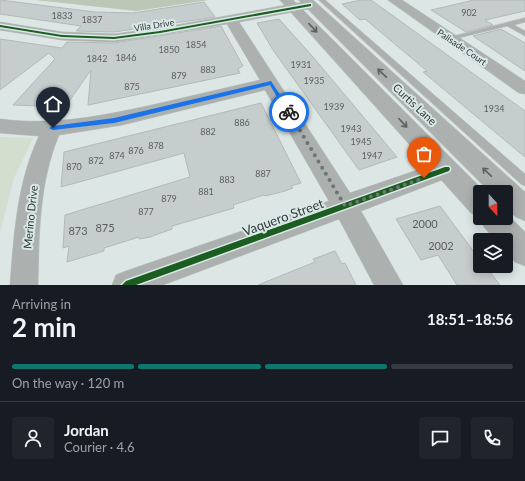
<!DOCTYPE html>
<meta charset="utf-8">
<style>
body{margin:0;font-family:Lato,sans-serif;background:#20242c;color:#f1f3f6;height:100vh;display:flex;flex-direction:column;font-size:15px;white-space:nowrap}
*{box-sizing:border-box;margin:0}
p{font-size:13px;color:#9ea1a6}
.icon{flex:none;width:22px;height:22px;fill:none;stroke:currentColor;stroke-width:2;stroke-linecap:round;stroke-linejoin:round}
.map{position:relative;height:285px;overflow:hidden}
.drawer{display:flex;flex-direction:column;background:#171b24;flex:1}
.drawer>*{flex:none}
.needle{width:26px;rotate:159deg}
.controls{position:absolute;left:473px;top:185px;display:grid;gap:8px}
.controls a{display:grid;place-items:center;width:40px;height:40px;border-radius:4px;background:#171b24;box-shadow:0 2px 10px #0003;font-size:20px}
.pin{position:absolute;display:grid;place-items:center;width:34px;height:34px;color:#fff;margin:-41px -17px;border-radius:50% 50% 50% 0;rotate:-45deg;box-shadow:0 0 4px #0007}
.pin .icon{rotate:45deg}
.courier{position:absolute;display:grid;place-items:center;width:40px;height:40px;margin:-20px;border:3px solid #1a73e8;border-radius:50%;background:#fff;color:#222;box-shadow:0 1px 5px #0007}
.overview em{font-style:normal;font-weight:700}
.overview div{display:flex;flex-direction:column-reverse}
.overview{display:flex;align-items:center;justify-content:space-between;height:68px;padding:0 12px}
h1{font-size:26px;font-weight:700;line-height:30px}
.bar{display:grid;grid-template-columns:repeat(4,1fr);gap:6px 4px;align-content:center;height:48px;padding:0 12px}
.bar i{height:5px;border-radius:3px;background:#363941}
.bar .active{background:#0f766e}
.bar p{grid-column:span 4}
.line{display:flex;align-items:center;gap:10px;padding:0 12px;border-top:1px solid #363941}
.line div{flex:1}
.round{display:grid;place-items:center;flex:none;width:42px;height:42px;border-radius:4px;background:#20242c}
.map>svg:first-child{display:block}
.green{fill:#d4decf}
.forest{fill:#bcc7b6}
.building{fill:#c6cdcd;stroke:#b3b9ba}
.lines{fill:none;stroke-linecap:round;stroke-linejoin:round}
.service-casing{stroke:#bbc3c1;stroke-width:1}
.minor-casing{stroke:#bbc3c1;stroke-width:1}
.tertiary-casing{stroke:#bbc3c1;stroke-width:1}
.service{fill:#acb0ae;fill-rule:evenodd}
.minor{fill:#acb0ae;fill-rule:evenodd}
.tertiary{fill:#acb0ae;fill-rule:evenodd}
.cycleway-casing{stroke:#d9e9e7;stroke-width:3}
.cycleway{fill:#1b5e20;fill-rule:evenodd}
.oneway{stroke:#5d6361}
.route{fill:#1a73e8}
.done{stroke:#6e7674;stroke-width:4;stroke-dasharray:0 7.2}
.labels{text-anchor:middle;dominant-baseline:central;stroke-width:4;stroke-linejoin:round;paint-order:stroke}
.number-label{font-size:9px;fill:#5a6060}
.far-street-label{font-size:9px;fill:#333938;stroke:#d9e9e7}
.street-label{font-size:11px;fill:#333938;stroke:#d9e9e7}
.near-number-label{font-size:11px;fill:#5a6060}
.near-street-label{font-size:13px;fill:#333938;stroke:#d9e9e7}
</style>
<div class="map">
<svg width="525" height="285" viewBox="0 0 525 285">
<rect width="100%" height="100%" fill="#dce6e4"/>
<path class="green" d="M 0,137 L 33,138 L 14,178 L 0,232 Z"/>
<path class="forest" d="M 35,0 L 209,0 L 136,11 Z"/>
<path class="building" d="M 0,0 L 95,12 L 133,13 L 204,2 L 215,17 L 114,32 L 76,31 L 81,26 L 0,14 Z
M 361,0 L 371,0 L 385,10 L 525,111 L 525,157 L 423,72 L 427,71 L 365,19 L 360,20 L 342,4 Z
M 474,0 L 525,0 L 525,11 L 485,20 L 493,25 L 466,32 L 431,10 Z
M 279,19 L 313,57 L 397,157 L 359,170 L 273,50 L 257,23 Z
M 221,26 L 243,66 L 238,69 L 240,73 L 88,105 L 91,70 L 65,107 L 13,105 L 55,59 L 49,53 L 0,90 L 0,39 L 62,48 L 67,42 L 114,43 Z
M 501,29 L 525,43 L 525,71 L 473,36 Z
M 261,103 L 301,183 L 291,186 L 293,188 L 285,191 L 265,196 L 264,195 L 233,205 L 234,208 L 172,226 L 172,229 L 150,237 L 139,239 L 139,237 L 104,248 L 104,251 L 67,262 L 69,246 L 63,248 L 65,215 L 190,177 L 184,153 L 61,187 L 64,152 Z
M 440,206 L 480,260 L 480,266 L 486,267 L 500,285 L 457,285 L 438,255 L 421,260 L 396,219 Z
M 335,251 L 342,264 L 345,263 L 356,285 L 258,285 L 315,262 L 313,259 Z"/>
<g class="lines">
<g class="service-casing">
<path id="service" d="M 319,0 L 325,0 L 525,174 L 525,186 L 521,184 Z
M 525,18 L 525,22 L 514,25 L 525,31 L 525,36 L 507,26 L 450,40 L 447,38 Z"/>
</g>
<g class="minor-casing">
<path id="minor" d="M 388,0 L 402,0 L 525,81 L 525,94 L 519,93 Z
M 310,1 L 316,5 L 314,8 L 239,22 L 350,193 L 447,160 L 455,163 L 458,169 L 455,175 L 361,211 L 403,285 L 374,285 L 339,219 L 163,285 L 112,285 L 116,275 L 126,271 L 329,201 L 265,90 L 122,125 L 59,135 C 39,183 39,234 38,285 L 10,285 C 14,234 17,183 39,136 L 0,133 L 0,119 C 59,127 116,113 174,100 C 203,93 231,87 260,80 L 227,24 L 114,42 L 62,40 L 0,30 L 0,22 L 62,32 L 114,34 L 160,28 Z"/>
</g>
<g class="tertiary-casing">
<path id="tertiary" d="M 280,0 L 293,0 L 485,192 L 480,192 L 480,217 L 471,213 Z
M 299,0 L 313,0 L 525,192 L 525,221 L 516,217 L 506,208 L 506,192 L 490,192 Z
M 506,213 L 525,232 L 525,266 L 515,262 L 506,252 L 506,240 L 495,240 L 484,227 L 480,218 L 506,218 Z"/>
</g>
<use href="#service" class="service"/>
<use href="#minor" class="minor"/>
<use href="#tertiary" class="tertiary"/>
<g class="cycleway-casing">
<path id="cycleway" d="M 310,4 L 311,4 L 311,6 L 160,33 L 114,39 L 62,37 L 0,27 L 0,25 L 62,35 L 114,37 L 160,31 Z
M 445,167 L 449,167 L 450,169 L 449,171 L 136,285 L 122,285 L 126,281 Z"/>
</g>
<use href="#cycleway" class="cycleway"/>
</g>
<defs><path id="oneway-shaft" d="M-6 0H5M1.5-3L5.5 0L1.5 3" fill="none" stroke-width="1.6" stroke-linecap="round" stroke-linejoin="round"/></defs>
<g class="oneway">
<use href="#oneway-shaft" transform="translate(313 28) rotate(47)"/>
<use href="#oneway-shaft" transform="translate(382 73) rotate(-137)"/>
<use href="#oneway-shaft" transform="translate(403 123) rotate(47)"/>
<use href="#oneway-shaft" transform="translate(487 172) rotate(-137)"/>
</g>
<path class="route" d="M 271,81 L 291,111 L 291,114 L 287,114 L 270,85 L 114,123 L 53,130 L 49,128 L 53,126 L 114,118 Z"/>
<g class="lines">
<path class="done" d="M 289,112 L 345,206 L 424,178"/>
</g>
<g class="labels">
<g class="number-label">
<text x="469" y="12">902</text>
<text x="62" y="15">1833</text>
<text x="92" y="19">1837</text>
<text x="196" y="44">1854</text>
<text x="169" y="49">1850</text>
<text x="126" y="57">1846</text>
<text x="97" y="58">1842</text>
<text x="301" y="64">1931</text>
<text x="208" y="69">883</text>
<text x="179" y="75">879</text>
<text x="314" y="80">1935</text>
<text x="132" y="86">875</text>
<text x="334" y="106">1939</text>
<text x="494" y="108">1934</text>
<text x="242" y="122">886</text>
<text x="351" y="128">1943</text>
<text x="208" y="131">882</text>
<text x="361" y="141">1945</text>
<text x="156" y="145">878</text>
<text x="136" y="150">876</text>
<text x="117" y="155">874</text>
<text x="372" y="155">1947</text>
<text x="96" y="160">872</text>
<text x="74" y="166">870</text>
<text x="263" y="173">887</text>
<text x="227" y="179">883</text>
<text x="206" y="191">881</text>
<text x="169" y="198">879</text>
<text x="146" y="211">877</text>
</g>
<g class="far-street-label">
<text transform="translate(154 25) rotate(-9)">Villa Drive</text>
<text transform="translate(462 47) rotate(34)">Palisade Court</text>
</g>
<g class="street-label">
<text transform="translate(415 104) rotate(43)">Curtis Lane</text>
<text transform="translate(30 217) rotate(-84)">Merino Drive</text>
</g>
<g class="near-number-label">
<text x="425" y="223">2000</text>
<text x="105" y="227">875</text>
<text x="78" y="230">873</text>
<text x="441" y="245">2002</text>
</g>
<g class="near-street-label">
<text transform="translate(283 217) rotate(-20)">Vaquero Street</text>
</g>
</g>
</svg>
<div class="controls">
<a><svg class="needle" viewBox="-14 -14 28 28"><path d="M0-13l5 13h-10z" fill="#e53935"/><path d="M0 13l5-13h-10z" fill="#9ea1a6"/></svg></a>
<a><svg class="icon" aria-label="layers" viewBox="0 0 24 24"><path d="M12 4l9 5-9 5-9-5zM3 14l9 5 9-5"/></svg></a>
</div>
<div class="pin" style="left:424px;top:178px;background:#ea580c"><svg class="icon" aria-label="bag" viewBox="0 0 24 24"><path d="M5 8h14l-1 12H6zM9 8a3 3 0 0 1 6 0"/></svg></div>
<div class="pin" style="left:53px;top:128px;background:#1f2937"><svg class="icon" aria-label="home" viewBox="0 0 24 24"><path d="M3 11l9-7 9 7M6 9v11h12V9"/></svg></div>
<div class="courier" style="left:289px;top:112px"><svg class="icon" aria-label="bike" viewBox="0 0 24 24"><circle cx="6" cy="16" r="4"/><circle cx="18" cy="16" r="4"/><path d="M6 16l4-8h5l3 8M10 8l3 8H6M13 5h3"/></svg></div>
</div>
<section class="drawer">
<div class="overview"><div><h1>2 min</h1><p>Arriving in</p></div><em>18:51–18:56</em></div>
<div class="bar"><i class="active"></i><i class="active"></i><i class="active"></i><i></i><p>On the way · 120 m</p></div>
<div class="line" style="height:72px"><a class="round"><svg class="icon" aria-label="person" viewBox="0 0 24 24"><circle cx="12" cy="8" r="4"/><path d="M4 21q1-7 8-7t8 7"/></svg></a><div><b>Jordan</b><p>Courier · 4.6</p></div><a class="round"><svg class="icon" aria-label="chat" viewBox="0 0 24 24"><path d="M4 5h16v11H9l-5 4z"/></svg></a><a class="round"><svg class="icon" aria-label="phone" viewBox="0 0 24 24"><path d="M5 4h4l2 5-3 2q2 4 5 5l2-3 5 2v4C11 20 4 13 5 4z"/></svg></a></div>
</section>
